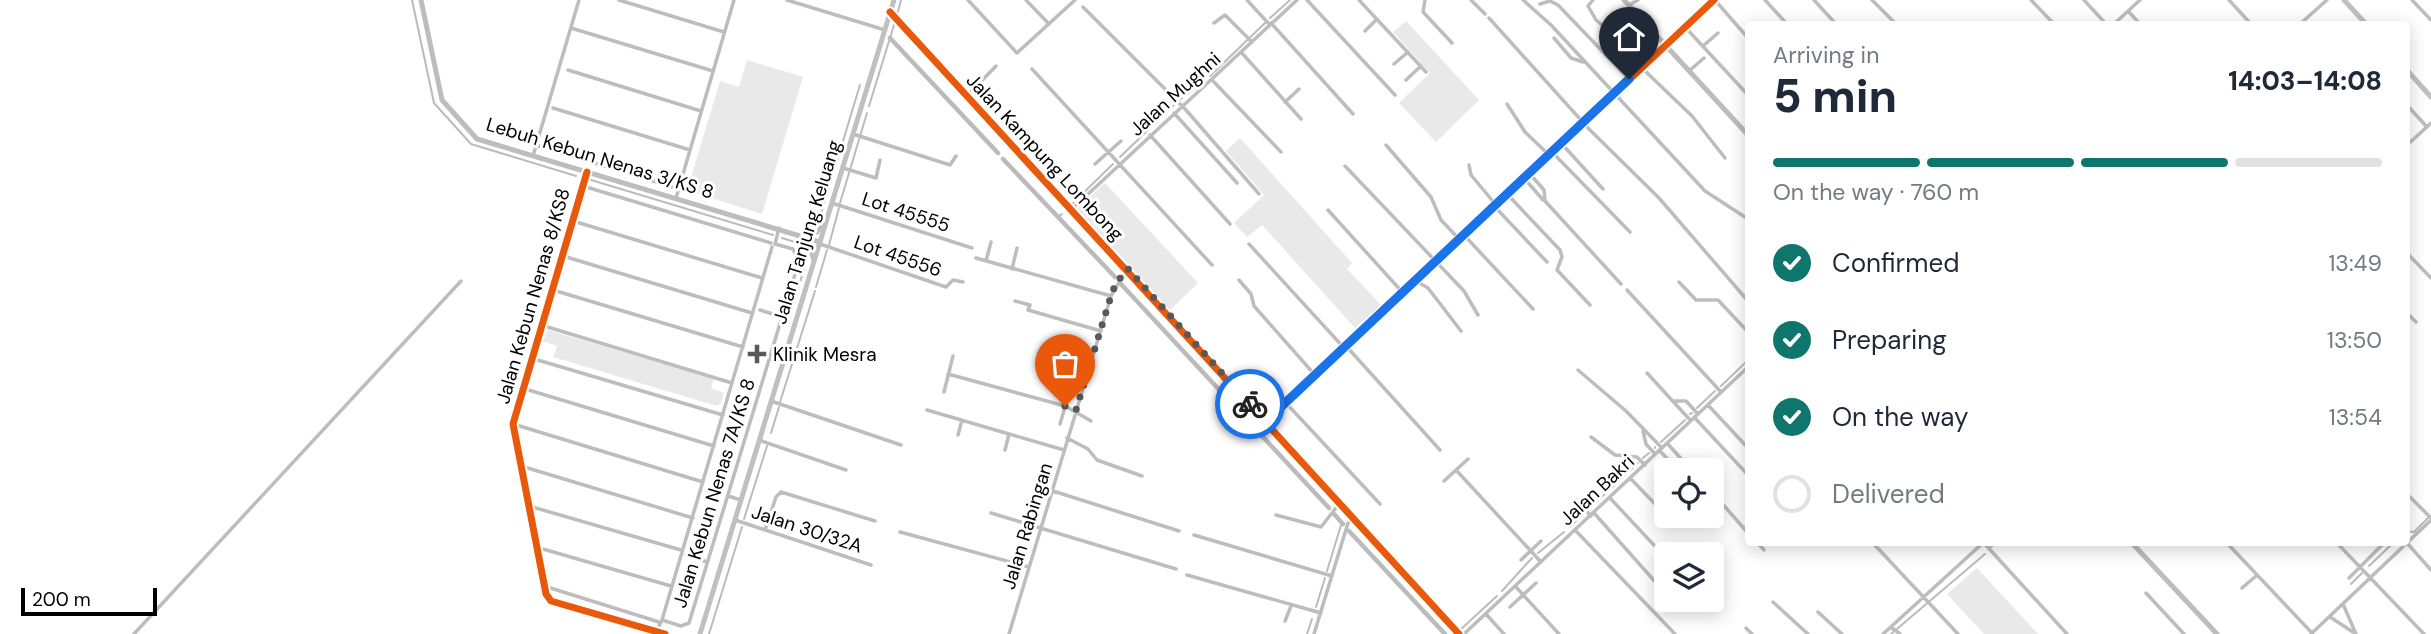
<!DOCTYPE html>
<meta charset="utf-8">
<style>
body{margin:0;font-family:"DM Sans",sans-serif;background:#f6f6f7;color:#1f2937;height:100vh;display:flex;flex-direction:column;font-size:26px;white-space:nowrap}
*{box-sizing:border-box;margin:0}
p{font-size:23px;color:#747a83}
.icon{flex:none;width:38px;height:38px;fill:none;stroke:currentColor;stroke-width:2;stroke-linecap:round;stroke-linejoin:round}
.map{position:relative;flex:1;overflow:hidden}
.panel{position:absolute;left:1745px;top:21px;width:665px;height:525px;display:flex;flex-direction:column;background:#fff;border-radius:7px;box-shadow:0 4px 18px #0003}
.panel>*{flex:none}
.buttons{position:absolute;left:1654px;top:458px;display:grid;gap:14px}
.buttons a{display:grid;place-items:center;width:70px;height:70px;border-radius:7px;background:#fff;box-shadow:0 4px 18px #0003;font-size:35px}
.scale{position:absolute;left:21px;bottom:18px;width:136px;box-sizing:border-box;padding-left:7px;border:4px solid #000;border-top:0;font-size:19px;line-height:24px;white-space:nowrap;color:#000;-webkit-text-stroke:5px #fff;paint-order:stroke}
.pin{position:absolute;display:grid;place-items:center;width:60px;height:60px;color:#fff;margin:-72px -30px;border-radius:50% 50% 50% 0;rotate:-45deg;box-shadow:0 0 7px #0007}
.pin .icon{rotate:45deg}
.courier{position:absolute;display:grid;place-items:center;width:70px;height:70px;margin:-35px;border:5px solid #1a73e8;border-radius:50%;background:#fff;color:#222;box-shadow:0 2px 9px #0007}
.headline em{font-style:normal;font-weight:800}
.headline div{display:flex;flex-direction:column-reverse}
.headline{display:flex;align-items:center;justify-content:space-between;height:119px;padding:0 28px}
h1{font-size:46px;font-weight:800;line-height:52px}
.bar{display:grid;grid-template-columns:repeat(4,1fr);gap:10px 7px;align-content:center;height:84px;padding:0 28px}
.bar i{height:9px;border-radius:5px;background:#e0e1e3}
.bar .selected{background:#0f766e}
.bar p{grid-column:span 4}
ol{padding:0 28px;list-style:none}
li{display:flex;align-items:center;gap:21px;height:77px}
li p{margin-inline-start:auto}
li .icon{padding:7px;border-radius:50%;background:#0f766e;color:#fff;stroke-width:4}
li:last-child{color:#747a83}
li i{width:38px;height:38px;border:4px solid #e0e1e3;border-radius:50%}
.map>svg:first-child{display:block}
.green{fill:#e9e9e9}
.lines{fill:none;stroke-linecap:round;stroke-linejoin:round}
.stream{stroke:#bbb;stroke-width:2}
.canal{stroke:#bbb;stroke-width:4.5}
.minor{stroke:#bdbdbd;stroke-width:3.5}
.tertiary{stroke:#bdbdbd;stroke-width:5}
.secondary{stroke:#c0c0c0;stroke-width:5}
.cycleway-casing{stroke:#fff;stroke-width:11}
.cycleway{stroke:#e8590c;stroke-width:7}
.done{stroke:#595959;stroke-width:7;stroke-dasharray:0 12.6}
.route{stroke:#1a73e8;stroke-width:9}
.poi-dot{fill:#595959;stroke:#fff;stroke-width:2.5}
.labels{text-anchor:middle;dominant-baseline:central;stroke-width:6;stroke-linejoin:round;paint-order:stroke}
.street-label{font-size:19px;fill:#000;stroke:#fff}
.poi-label{font-size:19px;fill:#000;stroke:#fff;text-anchor:start}
</style>
<div class="map">
<svg width="2431" height="634" viewBox="0 0 2431 634">
<rect width="100%" height="100%" fill="#fff"/>
<path class="green" d="M 1406,21 L 1479,100 L 1436,142 L 1399,103 L 1430,73 L 1393,32 Z
M 747,60 L 803,77 L 762,214 L 692,192 L 689,184 L 720,81 L 739,87 Z
M 1240,138 L 1352,263 L 1347,269 L 1381,305 L 1355,328 L 1262,225 L 1247,237 L 1234,223 L 1264,195 L 1226,151 Z
M 1105,183 L 1198,283 L 1170,310 L 1077,209 Z
M 548,330 L 714,379 L 711,388 L 724,393 L 721,403 L 717,406 L 553,357 L 557,346 L 542,341 Z
M 1977,568 L 2038,634 L 1984,634 L 1947,594 Z"/>
<g class="lines">
<path class="stream" d="M 412,0 L 434,103 L 471,144 L 576,176
M 897,15 L 901,0
M 1270,18 L 1290,0
M 1210,76 L 1265,23
M 1178,101 L 1205,81
M 869,106 L 894,25
M 1120,157 L 1174,105
M 591,180 L 773,235
M 840,203 L 867,113
M 1072,204 L 1113,164
M 1058,217 L 1062,214
M 808,230 L 817,227 L 860,85
M 782,238 L 801,244 L 809,253 L 797,292
M 829,245 L 839,208
M 816,287 L 827,250
M 1721,386 L 1746,362
M 780,402 L 815,291
M 1697,408 L 1715,391
M 1690,414 L 1692,413
M 771,433 L 779,407
M 1661,442 L 1685,420
M 1655,448 L 1655,447
M 1643,458 L 1649,453
M 1589,509 L 1638,463
M 744,519 L 767,446
M 1570,527 L 1583,514
M 2406,531 L 2414,532 L 2430,516
M 1991,547 L 1997,542
M 1538,553 L 1564,532
M 2369,566 L 2391,545
M 1327,571 L 1342,522
M 2351,584 L 2362,573
M 1502,591 L 1532,558
M 1316,607 L 1325,578
M 1460,630 L 1497,596
M 709,634 L 742,527
M 1307,634 L 1312,619
M 1891,634 L 1985,554"/>
<path class="canal" d="M 890,38 L 998,153
M 1003,159 L 1115,277
M 1120,283 L 1329,508
M 1334,514 L 1343,524
M 1349,531 L 1445,634"/>
<path class="minor" d="M 619,0 L 724,32
M 787,0 L 885,30
M 968,0 L 1017,53 L 1075,0
M 1026,0 L 1049,24
M 1247,0 L 1269,24
M 1307,0 L 1395,95
M 1359,0 L 1426,72
M 1425,0 L 1423,12 L 1452,43
M 1471,0 L 1485,14
M 1523,0 L 1551,25 L 1705,191 L 1748,219
M 1593,0 L 1588,6 L 1596,20 L 1607,29 L 1631,8
M 1715,0 L 1748,38
M 1765,0 L 1787,24
M 1814,0 L 1836,24
M 1872,0 L 1896,24
M 2031,0 L 2054,24
M 2084,0 L 2106,24
M 2229,0 L 2251,24
M 2412,0 L 2431,20
M 1540,4 L 1550,1 L 1558,5 L 1629,79
M 1629,5 L 1638,0
M 1083,7 L 1186,110 L 1259,194
M 2128,11 L 2140,24
M 1489,18 L 1589,129 L 1659,198 L 1748,301
M 1214,23 L 1225,15 L 1252,42
M 1271,23 L 1353,114
M 2114,24 L 2140,0
M 2300,24 L 2327,0
M 1685,27 L 1748,95
M 571,28 L 713,71
M 1365,31 L 1377,19
M 1554,38 L 1571,58 L 1583,62
M 1703,46 L 1718,33
M 1241,52 L 1301,119
M 1394,64 L 1408,52
M 1642,68 L 1692,116 L 1725,158
M 1032,69 L 1212,265
M 568,70 L 701,111
M 1689,71 L 1704,58
M 1212,80 L 1281,152
M 1406,80 L 1421,66
M 967,96 L 996,66
M 1285,102 L 1299,89
M 1507,104 L 1525,132 L 1549,155
M 2406,104 L 2427,127
M 553,108 L 690,150
M 1174,113 L 1237,183
M 853,134 L 950,165 L 956,156
M 1150,135 L 1230,224
M 1561,143 L 1603,189
M 536,145 L 679,189
M 1386,145 L 1431,197 L 1441,220 L 1459,239
M 2406,146 L 2431,123
M 1552,152 L 1630,232
M 533,156 L 579,0
M 1095,164 L 1121,141
M 1469,165 L 1471,175 L 1496,205
M 1345,166 L 1464,291 L 1478,315
M 843,168 L 876,178 L 880,160
M 587,172 L 513,424 L 546,594 L 551,601 L 665,634
M 1530,174 L 1544,190 L 1545,201 L 1621,284
M 1524,178 L 1543,200
M 583,186 L 771,243
M 1507,194 L 1560,250 L 1562,257 L 1557,270 L 1590,305
M 676,198 L 734,0
M 832,203 L 972,248
M 1495,207 L 1547,262
M 1072,209 L 1297,0
M 1328,210 L 1404,294
M 573,221 L 762,278
M 1464,235 L 1533,309
M 820,244 L 946,287 L 953,280 L 963,282
M 1249,244 L 1345,349
M 2406,252 L 2431,278
M 563,256 L 752,313
M 976,258 L 1111,296
M 986,261 L 991,242
M 1012,269 L 1017,248
M 1239,280 L 1251,294 L 1254,306 L 1315,375
M 1416,281 L 1428,288 L 1461,331
M 1679,282 L 1696,300 L 1718,300 L 1748,332
M 553,290 L 743,347
M 1627,290 L 1721,392
M 1015,301 L 1030,305 L 1028,310 L 1101,331
M 760,310 L 782,317
M 2406,312 L 2416,322
M 541,325 L 732,383
M 1347,347 L 1440,450
M 531,358 L 723,415
M 1578,370 L 1626,411 L 1662,448
M 1647,373 L 1691,421
M 948,374 L 1065,406 L 1091,421
M 522,388 L 714,446
M 944,392 L 953,356
M 771,401 L 901,445
M 1673,401 L 1686,401 L 1698,414
M 1286,403 L 1380,504
M 1708,405 L 1748,448
M 927,410 L 1064,450
M 1694,417 L 1748,475
M 1266,421 L 1714,0
M 513,424 L 703,482
M 1060,424 L 1070,390
M 1643,431 L 1646,444 L 1655,454
M 958,435 L 962,420
M 1591,437 L 1615,455 L 1637,457 L 1645,465
M 1067,438 L 1088,449 L 1097,460 L 1142,476
M 759,440 L 846,470
M 1667,443 L 1692,471
M 1005,450 L 1009,434
M 1659,450 L 1679,471
M 521,466 L 693,518
M 1456,470 L 1541,562
M 1630,478 L 1659,508
M 1444,481 L 1468,459
M 1053,491 L 1179,531
M 1712,492 L 1748,533
M 2406,493 L 2431,518
M 728,496 L 741,500
M 1610,498 L 1666,558
M 1576,500 L 1591,516
M 529,506 L 681,550
M 991,513 L 1176,569
M 1594,513 L 1666,594
M 1276,515 L 1321,527 L 1339,504
M 735,520 L 871,565
M 765,530 L 776,497 L 781,492 L 875,521
M 1575,530 L 1675,634
M 900,532 L 1029,567
M 1194,535 L 1332,576
M 1757,542 L 1764,550
M 1872,542 L 1958,634
M 1983,542 L 2067,634
M 2226,542 L 2312,633
M 2336,542 L 2424,634
M 1959,543 L 1960,542
M 2407,543 L 2431,570
M 536,547 L 671,586
M 686,555 L 707,562
M 1521,560 L 1541,541
M 1187,575 L 1321,613
M 2349,578 L 2385,542
M 1013,580 L 1023,548
M 544,586 L 659,622
M 1516,587 L 1559,634
M 2242,588 L 2256,576
M 2146,593 L 2184,634
M 1672,600 L 1676,604
M 1773,602 L 1808,634
M 2343,604 L 2356,634
M 1510,607 L 1536,583
M 1818,612 L 1842,634
M 1486,614 L 1504,634
M 2330,617 L 2356,634
M 662,620 L 772,247
M 1285,621 L 1291,606
M 1891,627 L 1900,634
M 1746,628 L 1752,634
M 656,632 L 662,620 L 681,626 L 689,623 L 799,261 L 793,249 L 775,244 L 779,228
M 134,634 L 461,281
M 1009,634 L 1111,296 L 1126,271
M 1314,634 L 1348,523 L 1352,519
M 1464,634 L 1748,367
M 1883,634 L 1984,542
M 2311,634 L 2431,520"/>
<path class="tertiary" d="M 421,0 L 442,100 L 477,139 L 820,242
M 1624,0 L 1748,135
M 890,12 L 1459,634
M 806,237 L 817,232 L 825,222
M 806,237 L 814,260
M 2131,542 L 2217,634"/>
<path class="secondary" d="M 2344,0 L 2366,24
M 2406,69 L 2431,97
M 700,634 L 894,0"/>
<g class="cycleway-casing">
<path id="cycleway" d="M 890,12 L 1459,634
M 587,172 L 513,424 L 546,594 L 551,601 L 665,634
M 1266,421 L 1714,0"/>
</g>
<use href="#cycleway" class="cycleway"/>
</g>
<g class="lines">
<path class="done" d="M 1065,406 L 1076,410 L 1111,296 L 1116,283 L 1128,269 L 1250,404"/>
<path class="route" d="M 1250,404 L 1266,421 L 1629,79"/>
</g>
<path class="poi-dot" d="M753.5 343.5h7v7h7v7h-7v7h-7v-7h-7v-7h7z"/>
<g class="labels">
<g class="street-label">
<text transform="translate(1175 94) rotate(-42)">Jalan Mughni</text>
<text transform="translate(1045 157) rotate(47)">Jalan Kampung Lombong</text>
<text transform="translate(600 158) rotate(17)">Lebuh Kebun Nenas 3/KS 8</text>
<text transform="translate(906 212) rotate(18)">Lot 45555</text>
<text transform="translate(807 232) rotate(-73)">Jalan Tanjung Keluang</text>
<text transform="translate(898 256) rotate(19)">Lot 45556</text>
<text transform="translate(533 296) rotate(-74)">Jalan Kebun Nenas 8/KS8</text>
<text transform="translate(1597 490) rotate(-43)">Jalan Bakri</text>
<text transform="translate(714 493) rotate(-73)">Jalan Kebun Nenas 7A/KS 8</text>
<text transform="translate(1027 526) rotate(-73)">Jalan Rabingan</text>
<text transform="translate(807 529) rotate(18)">Jalan 30/32A</text>
</g>
<g class="poi-label">
<text x="773" y="354">Klinik Mesra</text>
</g>
</g>
</svg>
<div class="buttons">
<a><svg class="icon" aria-label="locate" viewBox="0 0 24 24"><circle cx="12" cy="12" r="6"/><path d="M12 2v4M12 18v4M2 12h4M18 12h4"/></svg></a>
<a><svg class="icon" aria-label="layers" viewBox="0 0 24 24"><path d="M12 4l9 5-9 5-9-5zM3 14l9 5 9-5"/></svg></a>
</div>
<div class="scale">200 m</div>
<div class="pin" style="left:1065px;top:406px;background:#ea580c"><svg class="icon" aria-label="bag" viewBox="0 0 24 24"><path d="M5 8h14l-1 12H6zM9 8a3 3 0 0 1 6 0"/></svg></div>
<div class="pin" style="left:1629px;top:79px;background:#1f2937"><svg class="icon" aria-label="home" viewBox="0 0 24 24"><path d="M3 11l9-7 9 7M6 9v11h12V9"/></svg></div>
<div class="courier" style="left:1250px;top:404px"><svg class="icon" aria-label="bike" viewBox="0 0 24 24"><circle cx="6" cy="16" r="4"/><circle cx="18" cy="16" r="4"/><path d="M6 16l4-8h5l3 8M10 8l3 8H6M13 5h3"/></svg></div>
<section class="panel">
<div class="headline"><div><h1>5 min</h1><p>Arriving in</p></div><em>14:03–14:08</em></div>
<div class="bar"><i class="selected"></i><i class="selected"></i><i class="selected"></i><i></i><p>On the way · 760 m</p></div>
<ol>
<li><svg class="icon" aria-label="check" viewBox="0 0 24 24"><path d="M5 12l5 5 9-10"/></svg>Confirmed<p>13:49</p></li>
<li><svg class="icon" aria-label="check" viewBox="0 0 24 24"><path d="M5 12l5 5 9-10"/></svg>Preparing<p>13:50</p></li>
<li><svg class="icon" aria-label="check" viewBox="0 0 24 24"><path d="M5 12l5 5 9-10"/></svg>On the way<p>13:54</p></li>
<li><i></i>Delivered</li>
</ol>
</section>
</div>
